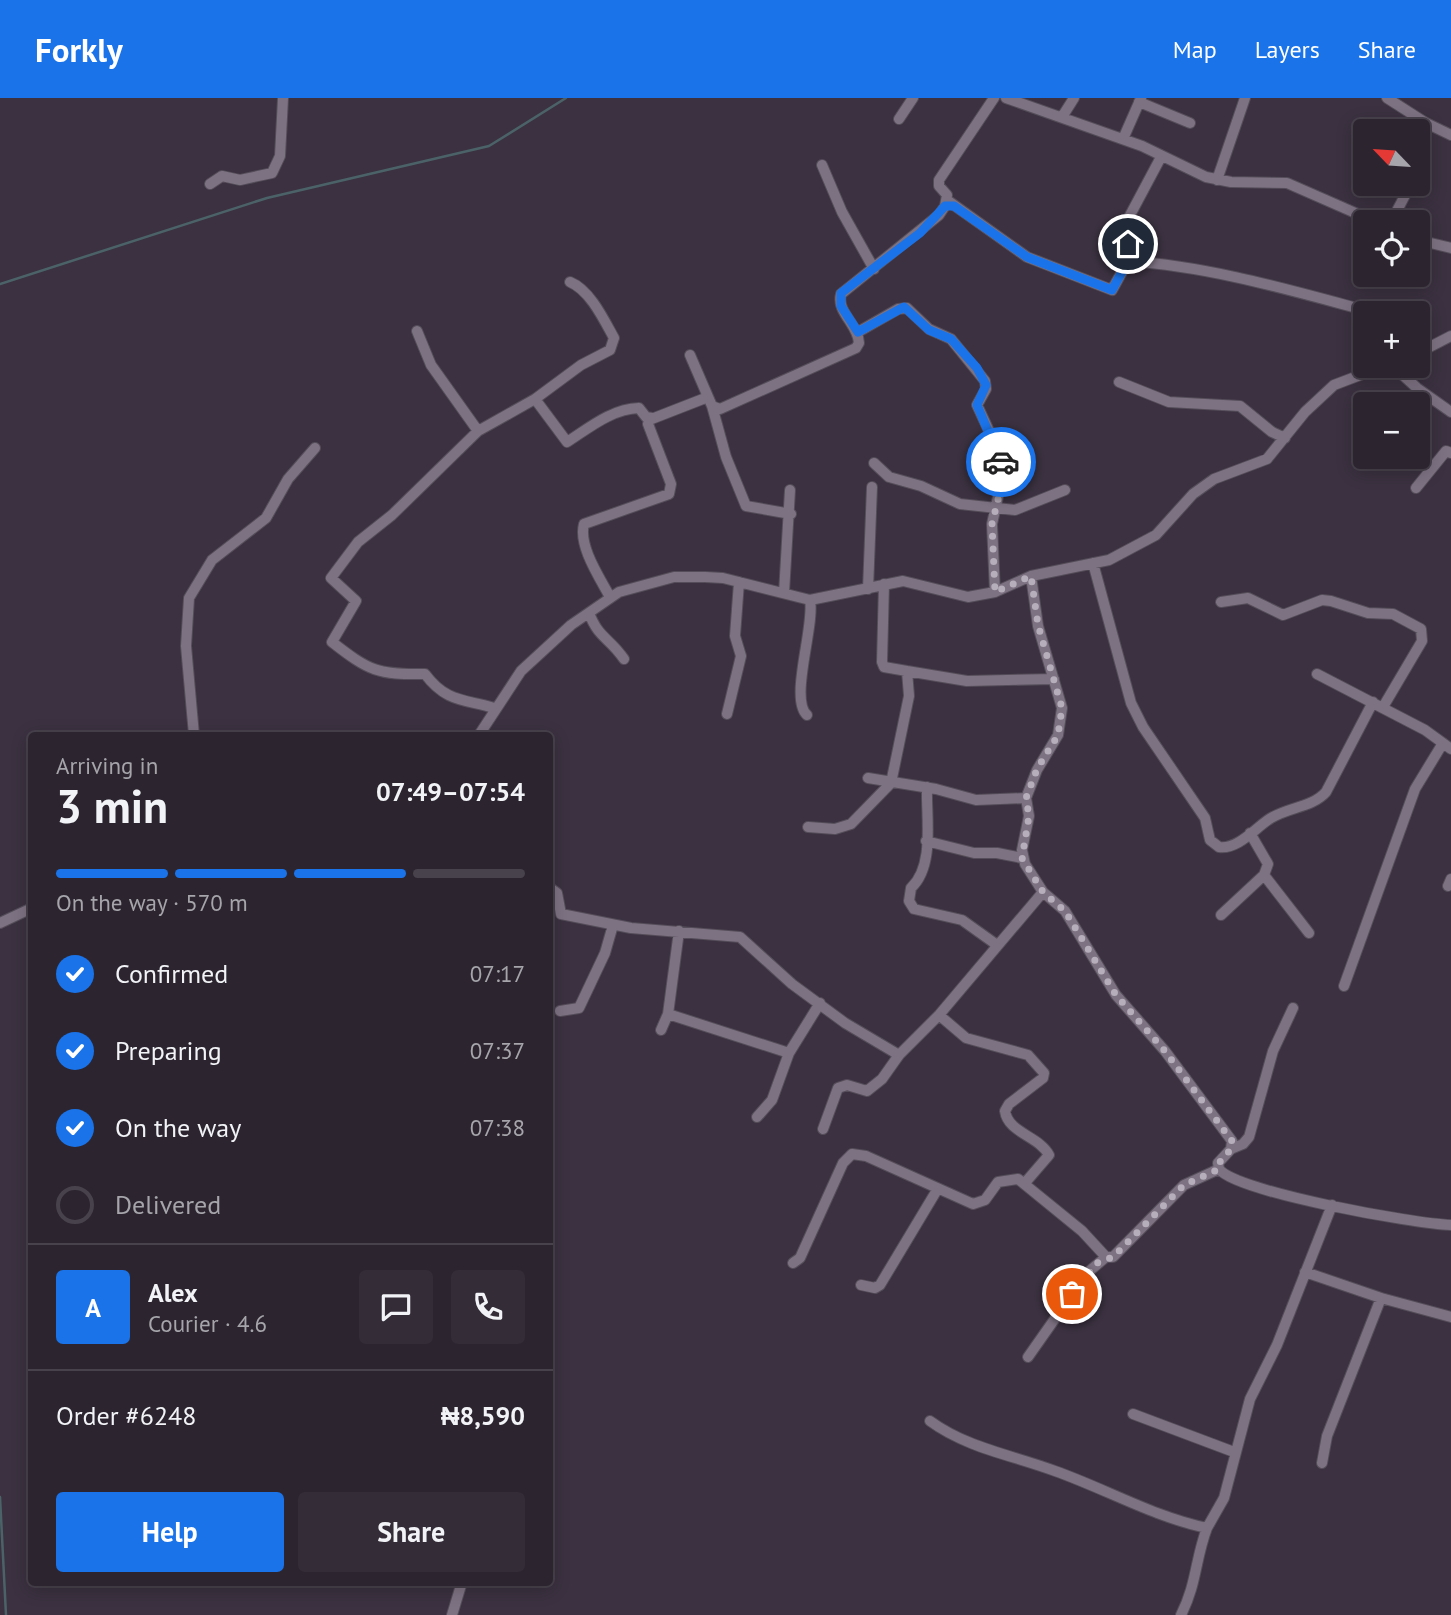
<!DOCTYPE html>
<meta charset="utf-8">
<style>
body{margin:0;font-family:"PT Sans",sans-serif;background:#342d38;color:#f1f3f6;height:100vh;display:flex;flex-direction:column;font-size:26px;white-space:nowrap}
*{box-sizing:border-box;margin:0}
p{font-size:23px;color:#a6a5ab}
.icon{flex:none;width:38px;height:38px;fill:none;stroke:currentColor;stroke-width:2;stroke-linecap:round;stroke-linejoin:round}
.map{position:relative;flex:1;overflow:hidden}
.side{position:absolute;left:28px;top:634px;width:525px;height:854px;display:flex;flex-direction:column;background:#2c2530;border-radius:7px;box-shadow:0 4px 18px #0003,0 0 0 2px #48424c}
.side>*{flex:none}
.needle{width:46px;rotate:295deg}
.fabs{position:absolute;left:1353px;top:21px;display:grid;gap:14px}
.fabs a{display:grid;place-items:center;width:77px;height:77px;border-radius:7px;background:#2c2530;box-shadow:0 4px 18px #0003,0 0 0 2px #48424c;font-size:35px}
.pin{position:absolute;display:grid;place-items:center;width:60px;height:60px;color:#fff;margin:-30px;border:4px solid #fff;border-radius:50%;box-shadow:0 2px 7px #0007}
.courier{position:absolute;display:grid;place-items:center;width:70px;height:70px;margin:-35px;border:5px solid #1a73e8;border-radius:50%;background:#fff;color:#222;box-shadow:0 2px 9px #0007}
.overview em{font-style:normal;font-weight:600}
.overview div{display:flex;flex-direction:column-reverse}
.overview{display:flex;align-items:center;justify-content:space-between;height:119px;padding:0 28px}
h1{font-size:46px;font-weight:600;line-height:52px}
.bar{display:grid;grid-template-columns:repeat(4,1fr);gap:10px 7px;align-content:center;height:84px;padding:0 28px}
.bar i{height:9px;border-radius:5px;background:#48424c}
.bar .selected{background:#1a73e8}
.bar p{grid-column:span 4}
.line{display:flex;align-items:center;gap:18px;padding:0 28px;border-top:2px solid #48424c}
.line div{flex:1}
.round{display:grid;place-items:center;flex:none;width:74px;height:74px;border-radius:7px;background:#342d38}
ol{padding:0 28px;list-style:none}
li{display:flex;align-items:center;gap:21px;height:77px}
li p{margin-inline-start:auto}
li .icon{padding:7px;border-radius:50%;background:#1a73e8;color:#fff;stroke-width:4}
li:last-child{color:#a6a5ab}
li i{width:38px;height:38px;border:4px solid #48424c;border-radius:50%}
.primary-button{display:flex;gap:14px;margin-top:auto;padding:14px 28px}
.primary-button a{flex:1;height:80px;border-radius:7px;background:#1a73e8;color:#fff;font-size:28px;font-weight:600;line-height:80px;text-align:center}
.primary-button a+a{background:#342d38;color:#f1f3f6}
header{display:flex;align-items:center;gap:42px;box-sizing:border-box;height:98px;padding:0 35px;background:#1a73e8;color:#fff}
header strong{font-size:33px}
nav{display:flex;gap:38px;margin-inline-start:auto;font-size:24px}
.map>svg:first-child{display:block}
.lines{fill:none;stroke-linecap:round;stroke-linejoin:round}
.stream{stroke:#4b6368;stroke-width:2.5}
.minor-casing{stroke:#554d59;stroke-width:12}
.minor{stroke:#7d7282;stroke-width:10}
.done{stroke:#b6aeba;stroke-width:7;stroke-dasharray:0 12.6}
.route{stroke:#1a73e8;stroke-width:9}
</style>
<header>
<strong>Forkly</strong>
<nav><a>Map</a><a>Layers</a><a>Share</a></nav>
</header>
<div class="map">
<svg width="1451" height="1517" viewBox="0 0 1451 1517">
<rect width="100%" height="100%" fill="#3b3140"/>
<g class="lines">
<path class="stream" d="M 0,186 L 267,100 L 489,48 L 566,0
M 0,1399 L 6,1517"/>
<g class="minor-casing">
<path id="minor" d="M 1006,0 L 1142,48 L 1206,79 L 1231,84 L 1287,85 L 1376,124
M 1387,0 L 1426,25 L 1451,37
M 1139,4 L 1190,25
M 1062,19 L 1074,0
M 899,21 L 913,0
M 1123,41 L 1141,0
M 1418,56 L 1423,63 L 1418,74
M 822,67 L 842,114 L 874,171
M 1217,82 L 1245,0
M 210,86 L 222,78 L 240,82 L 272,75 L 280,58 L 283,0
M 947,102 L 1027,159 L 1112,192 L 1128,163 L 1128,121 L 1161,59
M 1391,124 L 1411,86
M 1418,142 L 1451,150
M 1128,163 C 1204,168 1279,189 1353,209 L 1366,215
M 417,233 L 431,267 L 478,333
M 858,234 L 898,211 L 907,210 L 929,231 L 951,241 L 985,283 L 986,291 L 977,307 L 997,350 L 1003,376 L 992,426 L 995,494
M 1418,255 L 1451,238
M 690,257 L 712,308 L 720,311 L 856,250 L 859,245 C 858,226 836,214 841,196 L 939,117 L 945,108 L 947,97 L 939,88 L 939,82 L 994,0
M 1393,268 L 1417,290 L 1451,314
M 1119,284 L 1169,304 L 1240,308 L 1272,334 L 1285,340
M 535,301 L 567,344 C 589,330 611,311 639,310 L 646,319 L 652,320
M 712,308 L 726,359 L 746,408 L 791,416
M 874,365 L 889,379 L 921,388 L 960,406 L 1015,412 L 1065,392
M 1416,390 L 1446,353 L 1451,355
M 1093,465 L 1131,605 L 1143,629 L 1205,720 L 1210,742 L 1219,749 C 1238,752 1256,729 1271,720 C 1289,709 1313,709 1326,694 L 1373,604
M 884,486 L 882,564 L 884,569 L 907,573
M 868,491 L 872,389
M 784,495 L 790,392
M 610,499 C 600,480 578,448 584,426 L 669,396 L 671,386 L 648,326 L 649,322 L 708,299
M 1221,504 L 1248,500 L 1283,517 L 1322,502 L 1331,503 L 1368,515 L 1393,516 L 1421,531 L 1422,543 L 1383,609
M 589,515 C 599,541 609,539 624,561
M 1317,576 L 1425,632 L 1451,651
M 494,610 C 463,601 446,604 425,576 C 378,577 369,573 332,544 L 356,503 L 331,480 L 358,444 L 392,417 L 478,333 L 535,301 L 581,267 L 610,252 L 614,240 C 604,222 590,192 570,184
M 727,616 L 741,558 L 735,538 L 739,484
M 807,617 C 789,601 815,528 810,502
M 194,637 L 186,548 L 189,500 L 212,462 L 266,420 L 288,381 L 315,350
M 479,637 L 521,573 L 571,527 L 619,494 L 674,479 L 705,479 L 723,480 L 810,502 L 903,483 L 968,499 L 995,494 L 1031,478 L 1109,462 L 1156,437 L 1193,396 L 1214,381 L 1267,361 L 1305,314 L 1334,287 L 1384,268
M 868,680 L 936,691 L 976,702 L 1026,700 L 1037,672 L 1058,637 L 1062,610 L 1038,528 L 1031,478
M 927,689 C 926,720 935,768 911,790 L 909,803 L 914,811 L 962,822 L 997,847
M 1026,700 L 1029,718 L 1022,752 L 1025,766 L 1043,794 L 1065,813 L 1116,897 L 1165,953 L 1232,1043 L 1231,1051 L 1218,1065 L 1219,1071
M 808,729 L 835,731 L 851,726 L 891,685 L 909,598 L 907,573 L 967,583 L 1054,581
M 926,743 L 974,755 L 997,755 L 1022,760
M 1264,777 L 1309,835
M 1448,788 L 1451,781
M 550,790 L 557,795 L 561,816 L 631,830 L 740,839 L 792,886 L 845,925 L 899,957
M 1221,817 L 1264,777 L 1268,766 L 1250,735
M 0,825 L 32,810
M 1344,888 L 1415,691 L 1443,645
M 560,913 L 579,910 L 605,855 L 613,827
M 668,916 L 789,955
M 939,917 L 966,940 L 1028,957 L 1044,975 L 1043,980 L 1009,1006 L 1005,1013 C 1008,1035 1039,1038 1049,1057 L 1024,1086
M 661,932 L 668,916 L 679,833
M 757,1019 L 772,1002 L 789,955 L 820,905
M 823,1031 L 838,990 L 847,987 L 867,993 L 882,981 L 899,957 L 939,917 L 1043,794
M 1231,1051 L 1243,1046 L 1249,1039 L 1273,953 L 1293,910
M 1219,1071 C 1236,1094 1416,1126 1451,1127
M 793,1165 L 800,1160 L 843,1065 L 852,1056 L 866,1058 L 973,1106 L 985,1102 L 998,1084 L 1018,1081 L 1082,1133 L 1106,1159 L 1113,1159 L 1184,1087 L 1219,1071
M 1305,1174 L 1381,1200 L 1451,1219
M 861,1187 L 875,1190 L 880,1187 L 937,1092
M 1028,1259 L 1087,1175 L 1106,1159
M 1133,1316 L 1234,1354
M 930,1323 C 967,1350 1012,1357 1055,1373 C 1106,1391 1154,1419 1207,1430 L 1224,1400 L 1250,1301 L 1277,1247 L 1332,1107
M 1322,1365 L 1327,1338 L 1381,1200
M 452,1517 L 462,1484
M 1181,1517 C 1197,1485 1195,1462 1207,1430"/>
</g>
<use href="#minor" class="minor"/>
</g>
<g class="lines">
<path class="done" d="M 1001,364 L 1002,385 L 992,426 L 995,494 L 1031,478 L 1038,527 L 1062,610 L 1058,637 L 1037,671 L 1026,700 L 1029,718 L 1022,760 L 1043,794 L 1065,813 L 1116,897 L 1165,953 L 1232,1043 L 1231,1051 L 1219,1065 L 1219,1071 L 1184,1087 L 1113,1159 L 1097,1165 L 1072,1196"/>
<path class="route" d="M 1001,364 L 977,307 L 986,287 L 977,270 L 951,241 L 929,232 L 904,209 L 858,234 L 841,208 L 841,195 L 920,135 L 945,108 L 954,108 L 1027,159 L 1112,192 L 1128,163 L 1128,146"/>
</g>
</svg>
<div class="fabs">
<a><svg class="needle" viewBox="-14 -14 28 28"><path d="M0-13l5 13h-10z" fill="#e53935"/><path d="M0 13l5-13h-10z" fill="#a6a5ab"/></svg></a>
<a><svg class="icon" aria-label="locate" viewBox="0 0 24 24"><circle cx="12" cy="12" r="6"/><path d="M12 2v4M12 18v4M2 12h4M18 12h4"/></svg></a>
<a>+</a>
<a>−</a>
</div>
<div class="pin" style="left:1072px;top:1196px;background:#ea580c"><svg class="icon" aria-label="bag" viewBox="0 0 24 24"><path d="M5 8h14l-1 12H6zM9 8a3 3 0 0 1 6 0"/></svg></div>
<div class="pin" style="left:1128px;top:146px;background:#1f2937"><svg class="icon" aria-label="home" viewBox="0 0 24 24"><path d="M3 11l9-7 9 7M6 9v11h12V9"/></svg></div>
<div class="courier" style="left:1001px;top:364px"><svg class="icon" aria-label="car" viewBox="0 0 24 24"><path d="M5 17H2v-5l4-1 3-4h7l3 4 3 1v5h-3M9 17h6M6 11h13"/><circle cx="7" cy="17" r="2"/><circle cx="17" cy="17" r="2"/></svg></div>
<section class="side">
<div class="overview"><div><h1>3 min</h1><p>Arriving in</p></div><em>07:49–07:54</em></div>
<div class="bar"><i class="selected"></i><i class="selected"></i><i class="selected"></i><i></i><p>On the way · 570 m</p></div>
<ol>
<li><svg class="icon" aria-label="check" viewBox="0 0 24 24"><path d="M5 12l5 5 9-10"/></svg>Confirmed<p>07:17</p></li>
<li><svg class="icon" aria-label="check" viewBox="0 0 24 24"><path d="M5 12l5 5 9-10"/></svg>Preparing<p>07:37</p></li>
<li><svg class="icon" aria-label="check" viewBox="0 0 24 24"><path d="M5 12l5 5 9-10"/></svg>On the way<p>07:38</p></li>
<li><i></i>Delivered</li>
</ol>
<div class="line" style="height:126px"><b class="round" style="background:#1a73e8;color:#fff">A</b><div><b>Alex</b><p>Courier · 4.6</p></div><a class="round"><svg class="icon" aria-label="chat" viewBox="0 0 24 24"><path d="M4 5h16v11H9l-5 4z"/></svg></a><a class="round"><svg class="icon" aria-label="phone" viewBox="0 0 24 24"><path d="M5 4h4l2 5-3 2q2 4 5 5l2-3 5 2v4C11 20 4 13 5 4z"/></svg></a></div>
<div class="line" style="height:91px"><div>Order #6248</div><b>₦8,590</b></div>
<div class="primary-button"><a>Help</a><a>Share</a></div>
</section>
</div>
